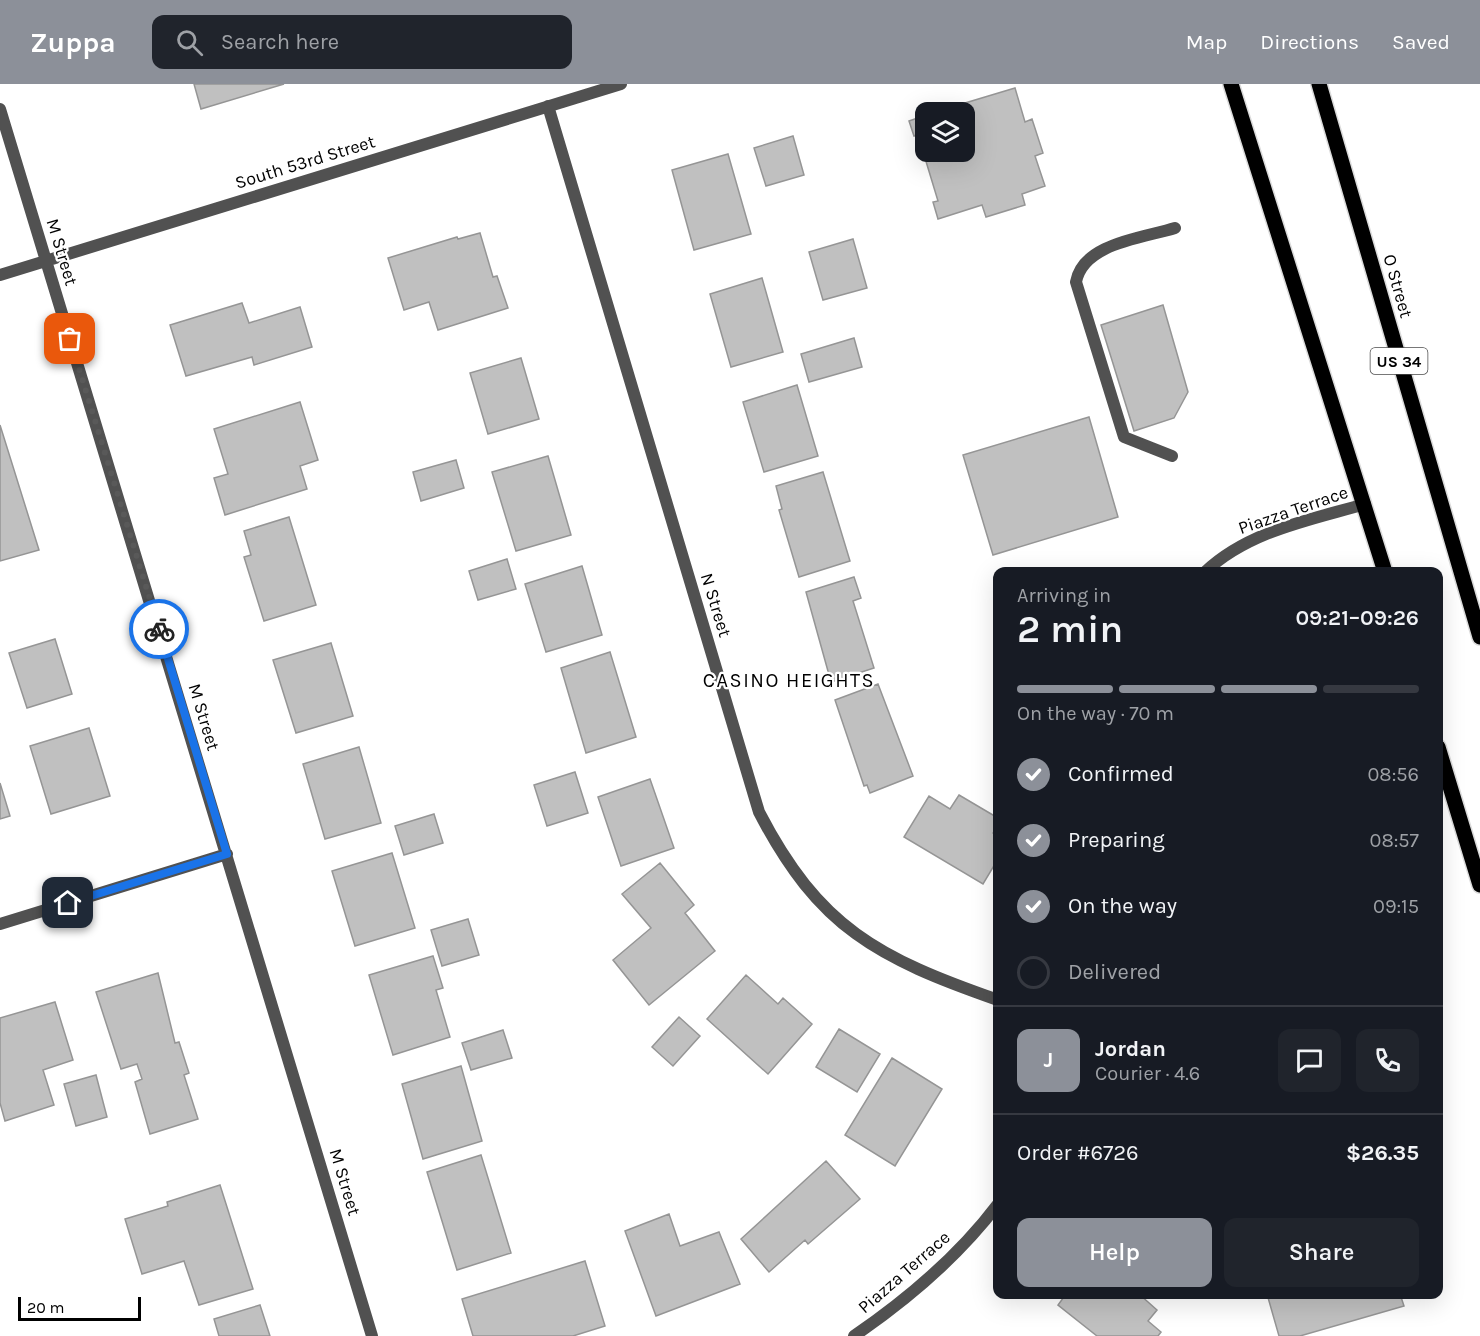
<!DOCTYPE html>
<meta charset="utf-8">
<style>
body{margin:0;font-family:Karla,sans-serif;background:#20242c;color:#f1f3f6;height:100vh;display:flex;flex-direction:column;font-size:22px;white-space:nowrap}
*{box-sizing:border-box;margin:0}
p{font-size:20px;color:#9ea1a6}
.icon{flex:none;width:33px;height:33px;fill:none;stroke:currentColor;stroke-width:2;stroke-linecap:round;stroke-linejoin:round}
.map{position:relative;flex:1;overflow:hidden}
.details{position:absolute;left:993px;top:483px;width:450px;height:732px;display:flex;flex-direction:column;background:#171b24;border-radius:12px;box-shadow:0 6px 24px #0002}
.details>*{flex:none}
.fabs{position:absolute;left:915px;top:18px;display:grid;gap:12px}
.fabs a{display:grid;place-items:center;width:60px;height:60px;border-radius:12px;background:#171b24;box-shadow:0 6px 24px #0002;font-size:30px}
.scale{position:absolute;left:18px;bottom:15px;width:123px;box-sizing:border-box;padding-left:6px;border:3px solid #000;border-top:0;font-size:16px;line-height:21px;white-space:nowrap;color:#000;-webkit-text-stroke:4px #fff;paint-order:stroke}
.pin{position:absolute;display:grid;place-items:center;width:51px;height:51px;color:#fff;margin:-26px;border-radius:12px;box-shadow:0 3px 9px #0006}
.courier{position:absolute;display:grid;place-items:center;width:60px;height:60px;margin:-30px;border:4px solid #1a73e8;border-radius:50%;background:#fff;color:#222;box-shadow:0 2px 8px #0007}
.overview em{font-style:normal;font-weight:600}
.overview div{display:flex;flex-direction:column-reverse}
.overview{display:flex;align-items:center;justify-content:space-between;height:102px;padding:0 24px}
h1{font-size:39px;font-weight:600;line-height:45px}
.bar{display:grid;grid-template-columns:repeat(4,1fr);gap:9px 6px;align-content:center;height:72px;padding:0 24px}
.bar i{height:8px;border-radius:4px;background:#363941}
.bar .on{background:#8c9099}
.bar p{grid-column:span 4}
.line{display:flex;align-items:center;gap:15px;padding:0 24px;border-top:2px solid #363941}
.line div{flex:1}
.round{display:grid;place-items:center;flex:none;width:63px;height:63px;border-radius:12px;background:#20242c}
ol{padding:0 24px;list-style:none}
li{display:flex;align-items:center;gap:18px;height:66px}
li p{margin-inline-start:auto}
li .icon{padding:6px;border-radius:50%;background:#8c9099;color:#fff;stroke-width:4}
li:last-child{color:#9ea1a6}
li i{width:33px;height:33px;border:3px solid #363941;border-radius:50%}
.primary-button{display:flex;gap:12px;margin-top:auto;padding:12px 24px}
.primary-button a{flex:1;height:69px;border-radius:12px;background:#8c9099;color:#fff;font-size:24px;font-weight:600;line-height:69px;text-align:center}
.primary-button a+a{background:#20242c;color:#f1f3f6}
header{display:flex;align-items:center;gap:36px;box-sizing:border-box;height:84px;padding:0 30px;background:#8c9099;color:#fff}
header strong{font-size:28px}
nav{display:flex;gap:33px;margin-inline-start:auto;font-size:21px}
.search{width:420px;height:54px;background:#20242c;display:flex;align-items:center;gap:15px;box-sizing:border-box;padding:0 21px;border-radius:12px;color:#9ea1a6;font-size:22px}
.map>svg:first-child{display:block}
.building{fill:#c0c0c0;stroke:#959595;stroke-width:1.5}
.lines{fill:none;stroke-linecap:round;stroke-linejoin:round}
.primary-casing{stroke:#dbdbdb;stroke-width:18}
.service{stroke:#515151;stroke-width:12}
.minor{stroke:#515151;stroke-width:12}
.primary{stroke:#000;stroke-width:15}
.done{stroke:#595959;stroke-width:6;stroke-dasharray:0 10.8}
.route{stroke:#1a73e8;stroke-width:8}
.labels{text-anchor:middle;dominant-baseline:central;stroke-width:4.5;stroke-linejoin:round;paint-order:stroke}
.shield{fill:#fff;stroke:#4c4c4c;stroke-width:1.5}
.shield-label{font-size:16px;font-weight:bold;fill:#000}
.street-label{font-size:18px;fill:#000;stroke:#fff}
.neighbourhood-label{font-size:20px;letter-spacing:1.5px;fill:#000;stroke:#fff}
</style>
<header>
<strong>Zuppa</strong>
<div class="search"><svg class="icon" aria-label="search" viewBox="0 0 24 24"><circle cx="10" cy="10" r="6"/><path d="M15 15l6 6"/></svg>Search here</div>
<nav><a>Map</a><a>Directions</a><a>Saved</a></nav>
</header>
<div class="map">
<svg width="1480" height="1252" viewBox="0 0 1480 1252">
<rect width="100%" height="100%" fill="#fff"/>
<path class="building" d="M 194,0 L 284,0 L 201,25 Z
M 1015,4 L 1025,38 L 1032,35 L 1043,69 L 1035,72 L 1045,102 L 1022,110 L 1025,121 L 986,133 L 982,121 L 938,135 L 933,118 L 938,117 L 918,51 L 914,52 L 909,37 L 926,31 L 926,68 L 964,68 L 964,28 L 935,28 Z
M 793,52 L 804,91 L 766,102 L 754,64 Z
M 728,70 L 751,150 L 694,166 L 672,86 Z
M 480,149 L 493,193 L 497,192 L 508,224 L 438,246 L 429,218 L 404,226 L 388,174 L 457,153 L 458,155 Z
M 853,155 L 867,204 L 823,216 L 809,168 Z
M 762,194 L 783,268 L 731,283 L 710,210 Z
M 242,219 L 249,239 L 300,223 L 312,263 L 254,281 L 252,273 L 186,292 L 170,241 Z
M 1163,221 L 1188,308 L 1174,334 L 1134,347 L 1101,241 Z
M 854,254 L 862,283 L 809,298 L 801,270 Z
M 521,274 L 539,335 L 488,350 L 470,289 Z
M 797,301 L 818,372 L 764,388 L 743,318 Z
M 300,318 L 318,376 L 300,382 L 307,405 L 225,431 L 214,394 L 228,390 L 214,345 Z
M 1089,333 L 1118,433 L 993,471 L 963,371 Z
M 0,341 L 39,466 L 0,477 Z
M 548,372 L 571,451 L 516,467 L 492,388 Z
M 456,376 L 464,404 L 421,417 L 413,388 Z
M 823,388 L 850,477 L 799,493 L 779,426 L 782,425 L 776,402 Z
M 289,433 L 316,521 L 264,537 L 244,473 L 251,471 L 244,447 Z
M 507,475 L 516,505 L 478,516 L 469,487 Z
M 582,482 L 602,551 L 546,568 L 525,500 Z
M 854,493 L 861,514 L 853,517 L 874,584 L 831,598 L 806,508 Z
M 55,555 L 72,610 L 27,624 L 9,569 Z
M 331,559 L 353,632 L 296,649 L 273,576 Z
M 610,568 L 636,653 L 586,669 L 561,584 Z
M 878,600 L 913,692 L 870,709 L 867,701 L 864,702 L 835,616 Z
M 89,644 L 110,712 L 51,730 L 30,662 Z
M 359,663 L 381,739 L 325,755 L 303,680 Z
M 575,688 L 588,729 L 547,742 L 534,701 Z
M 650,695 L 674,764 L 621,782 L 598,713 Z
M 0,699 L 10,732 L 0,735 Z
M 959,711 L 998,734 L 998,741 L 993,749 L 998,752 L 998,775 L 983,800 L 904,753 L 929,712 L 950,725 Z
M 434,730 L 443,759 L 404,771 L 395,742 Z
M 392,769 L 415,844 L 355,862 L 332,787 Z
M 660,779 L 694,821 L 685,829 L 715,867 L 649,921 L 613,876 L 651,844 L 622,810 Z
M 468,835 L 479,871 L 442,882 L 431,846 Z
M 433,872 L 443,904 L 436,906 L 450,953 L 393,971 L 369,891 Z
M 158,889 L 175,959 L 179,958 L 189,989 L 184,991 L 198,1035 L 150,1050 L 135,998 L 142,995 L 137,980 L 121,985 L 96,908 Z
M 746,891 L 778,920 L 783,914 L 812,940 L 768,990 L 707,935 Z
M 55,918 L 73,976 L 43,986 L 54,1021 L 5,1037 L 0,1019 L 0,934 Z
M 679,933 L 700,952 L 673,982 L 652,963 Z
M 839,945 L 880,970 L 857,1008 L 816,983 Z
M 503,946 L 512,974 L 471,986 L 462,959 Z
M 892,974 L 942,1005 L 895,1082 L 845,1051 Z
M 461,982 L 482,1057 L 423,1075 L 402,1000 Z
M 96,991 L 107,1033 L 76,1042 L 64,1000 Z
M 481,1071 L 511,1169 L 457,1186 L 427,1088 Z
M 826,1077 L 860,1115 L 808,1160 L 805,1156 L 769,1188 L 741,1155 Z
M 220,1101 L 253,1205 L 199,1221 L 184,1177 L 142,1190 L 125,1135 L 168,1122 L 167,1118 Z
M 669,1130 L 680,1162 L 719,1148 L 740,1200 L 656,1232 L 625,1147 Z
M 585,1177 L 605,1242 L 573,1252 L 473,1252 L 462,1215 Z
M 1066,1210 L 1139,1210 L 1157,1226 L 1148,1237 L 1161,1248 L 1158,1252 L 1097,1252 L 1058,1221 Z
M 1267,1210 L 1400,1210 L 1404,1222 L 1300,1252 L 1279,1252 Z
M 260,1221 L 270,1252 L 219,1252 L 214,1235 Z"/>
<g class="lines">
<g class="primary-casing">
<path id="primary" d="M 1231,0 L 1385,488
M 1319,0 L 1480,553
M 1438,663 L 1480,801"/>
</g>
<path class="service" d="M 1172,372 L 1124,353 L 1076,198 C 1083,159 1143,154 1175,144"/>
<path class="minor" d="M 548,22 L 759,728 C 819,844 878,874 998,916
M 0,25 L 372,1252
M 0,191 L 621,0
M 1205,488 C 1248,447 1310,436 1365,420
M 0,840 L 227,770
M 854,1252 C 908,1215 958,1173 998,1120"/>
<use href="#primary" class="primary"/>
</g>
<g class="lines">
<path class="done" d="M 70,255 L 159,545"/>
<path class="route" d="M 68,819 L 227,770 L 159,545"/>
</g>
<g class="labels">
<rect class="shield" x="1370.5" y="264" width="57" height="26" rx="4.5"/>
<g class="shield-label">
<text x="1399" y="277">US 34</text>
</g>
<g class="street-label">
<text transform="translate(305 78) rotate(-17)">South 53rd Street</text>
<text transform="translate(62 168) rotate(73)">M Street</text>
<text transform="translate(1398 202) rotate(74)">O Street</text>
<text transform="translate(1293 426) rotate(-19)">Piazza Terrace</text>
<text transform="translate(716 521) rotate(73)">N Street</text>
<text transform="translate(204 633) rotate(73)">M Street</text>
<text transform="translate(345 1098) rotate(73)">M Street</text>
<text transform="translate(904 1188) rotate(-41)">Piazza Terrace</text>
</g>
<g class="neighbourhood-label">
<text x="789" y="596">CASINO HEIGHTS</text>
</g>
</g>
</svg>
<div class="fabs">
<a><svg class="icon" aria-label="layers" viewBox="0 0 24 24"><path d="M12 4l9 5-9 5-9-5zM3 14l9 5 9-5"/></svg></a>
</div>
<div class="scale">20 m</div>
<div class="pin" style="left:70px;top:255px;background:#ea580c"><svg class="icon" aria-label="bag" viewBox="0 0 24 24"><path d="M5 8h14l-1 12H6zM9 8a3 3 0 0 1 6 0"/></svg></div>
<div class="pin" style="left:68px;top:819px;background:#1f2937"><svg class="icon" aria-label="home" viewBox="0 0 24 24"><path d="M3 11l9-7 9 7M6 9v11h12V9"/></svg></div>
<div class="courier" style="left:159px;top:545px"><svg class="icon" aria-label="bike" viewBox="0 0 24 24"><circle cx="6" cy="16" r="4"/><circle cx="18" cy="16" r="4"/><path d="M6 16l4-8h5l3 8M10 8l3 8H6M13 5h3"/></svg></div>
<section class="details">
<div class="overview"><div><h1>2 min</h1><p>Arriving in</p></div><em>09:21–09:26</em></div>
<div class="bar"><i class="on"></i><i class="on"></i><i class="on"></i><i></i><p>On the way · 70 m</p></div>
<ol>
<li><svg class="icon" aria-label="check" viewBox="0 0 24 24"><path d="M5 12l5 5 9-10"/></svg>Confirmed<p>08:56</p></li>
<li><svg class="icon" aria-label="check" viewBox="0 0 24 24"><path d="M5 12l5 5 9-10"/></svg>Preparing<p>08:57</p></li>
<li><svg class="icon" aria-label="check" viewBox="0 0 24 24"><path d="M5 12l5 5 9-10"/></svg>On the way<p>09:15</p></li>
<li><i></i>Delivered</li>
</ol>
<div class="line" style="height:108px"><b class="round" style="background:#8c9099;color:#fff">J</b><div><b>Jordan</b><p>Courier · 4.6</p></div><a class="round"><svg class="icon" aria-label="chat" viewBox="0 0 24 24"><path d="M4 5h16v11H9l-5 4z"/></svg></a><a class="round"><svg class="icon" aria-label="phone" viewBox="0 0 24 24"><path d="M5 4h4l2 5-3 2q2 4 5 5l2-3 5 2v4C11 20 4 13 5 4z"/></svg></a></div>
<div class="line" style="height:78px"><div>Order #6726</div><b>$26.35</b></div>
<div class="primary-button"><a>Help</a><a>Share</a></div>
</section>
</div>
